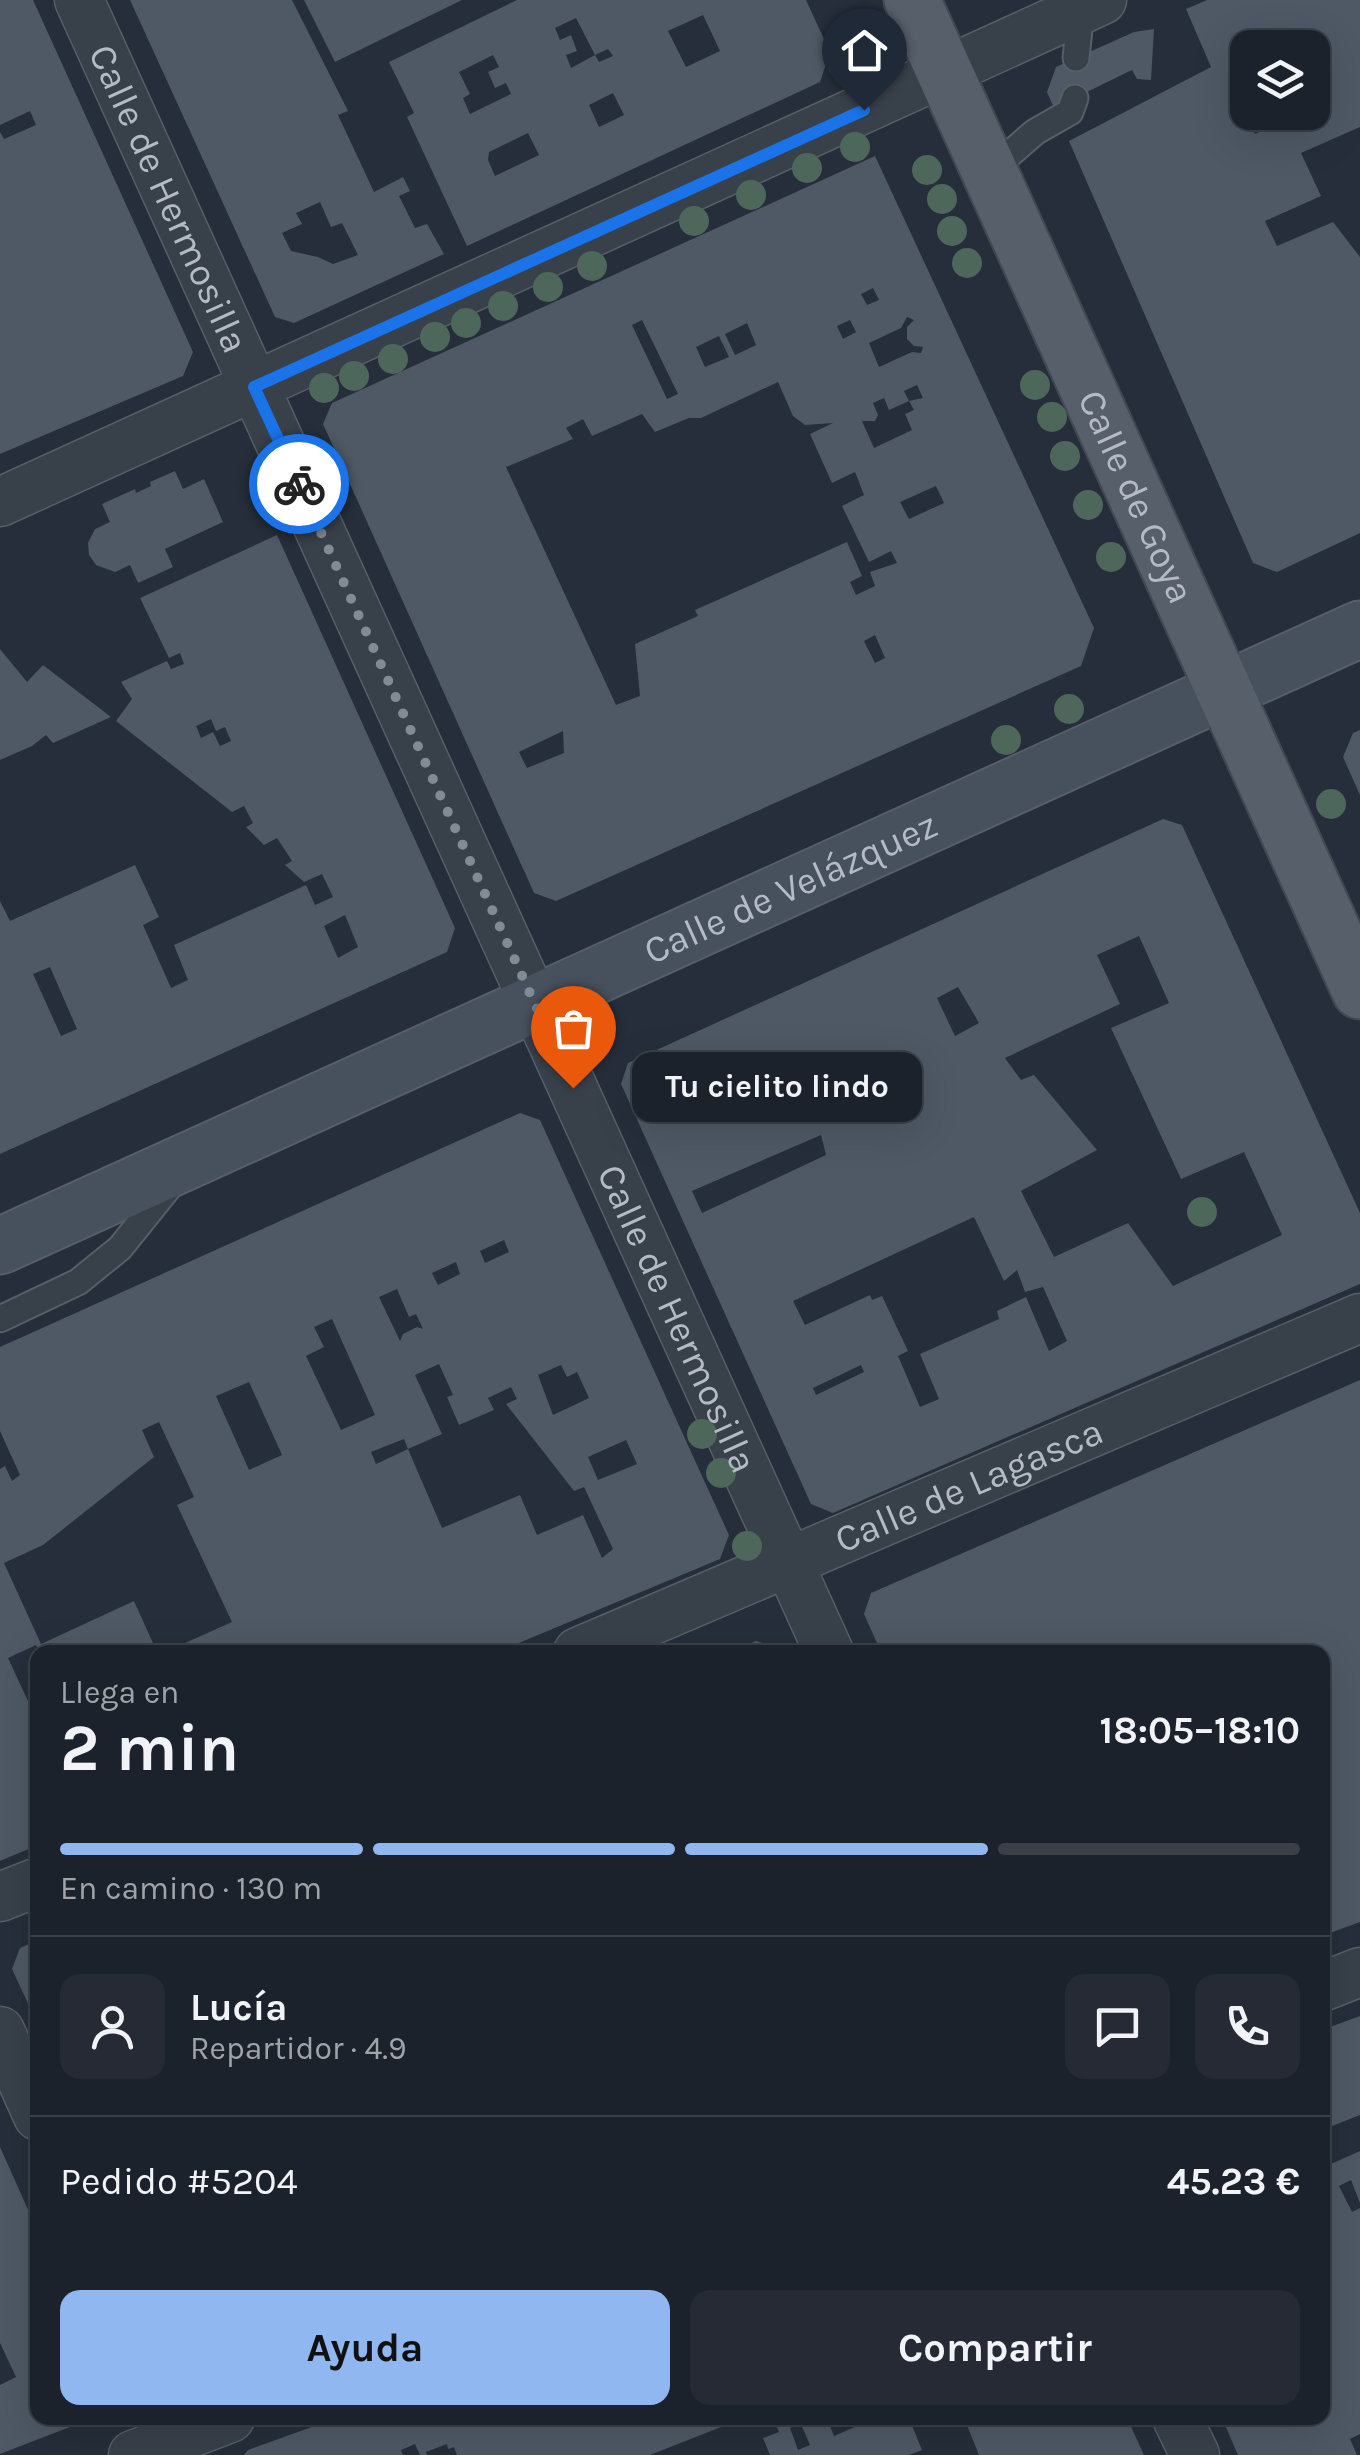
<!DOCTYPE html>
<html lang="es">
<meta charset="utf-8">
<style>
body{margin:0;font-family:Karla,sans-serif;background:#252a34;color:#f1f3f6;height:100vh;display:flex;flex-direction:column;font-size:38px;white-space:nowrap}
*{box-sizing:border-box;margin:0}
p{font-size:32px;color:#a0a4a9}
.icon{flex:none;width:55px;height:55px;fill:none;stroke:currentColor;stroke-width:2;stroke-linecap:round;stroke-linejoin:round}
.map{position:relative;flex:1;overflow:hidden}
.panel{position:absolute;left:30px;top:1645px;width:1300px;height:780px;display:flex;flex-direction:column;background:#1c222c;border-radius:20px;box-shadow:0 10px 40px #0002,0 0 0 2px #3a3f48}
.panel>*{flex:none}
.controls{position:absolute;left:1230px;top:30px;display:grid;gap:20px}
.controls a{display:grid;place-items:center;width:100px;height:100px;border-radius:20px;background:#1c222c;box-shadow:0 10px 40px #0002,0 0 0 2px #3a3f48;font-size:50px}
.pin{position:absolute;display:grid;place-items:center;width:85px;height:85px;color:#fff;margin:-102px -42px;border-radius:50% 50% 50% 0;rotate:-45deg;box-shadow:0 0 10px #0007}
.pin .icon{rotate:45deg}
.courier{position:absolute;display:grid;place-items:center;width:100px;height:100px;margin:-50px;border:8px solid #1a73e8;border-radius:50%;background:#fff;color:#222;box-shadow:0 2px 12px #0007}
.bubble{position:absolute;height:70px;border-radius:20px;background:#1c222c;box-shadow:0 10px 40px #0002,0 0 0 2px #3a3f48;font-size:32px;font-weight:700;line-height:70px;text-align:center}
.overview em{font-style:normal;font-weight:700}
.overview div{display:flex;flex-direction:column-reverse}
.overview{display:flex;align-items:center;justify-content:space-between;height:170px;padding:0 30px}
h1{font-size:65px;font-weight:700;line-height:75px}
.bar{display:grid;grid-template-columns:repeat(4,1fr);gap:15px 10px;align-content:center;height:120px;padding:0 30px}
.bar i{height:12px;border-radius:8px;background:#3a3f48}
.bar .current{background:#90b7ef}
.bar p{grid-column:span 4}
.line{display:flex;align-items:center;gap:25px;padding:0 30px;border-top:2px solid #3a3f48}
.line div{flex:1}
.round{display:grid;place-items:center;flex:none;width:105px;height:105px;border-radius:20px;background:#252a34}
.button{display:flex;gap:20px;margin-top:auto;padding:20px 30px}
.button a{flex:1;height:115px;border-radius:20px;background:#90b7ef;color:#111;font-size:40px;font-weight:700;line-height:115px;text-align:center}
.button a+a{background:#252a34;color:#f1f3f6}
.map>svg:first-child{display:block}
.building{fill:#4e5965;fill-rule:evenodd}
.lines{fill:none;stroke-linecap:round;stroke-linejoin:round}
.lane-casing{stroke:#575e68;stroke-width:29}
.street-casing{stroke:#575e68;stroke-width:51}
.secondary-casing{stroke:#575e68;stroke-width:59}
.primary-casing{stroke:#424953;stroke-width:59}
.lane{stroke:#38404a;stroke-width:25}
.street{stroke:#38404a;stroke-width:48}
.secondary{stroke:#47505d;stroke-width:55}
.primary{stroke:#575f6a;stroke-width:55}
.tree{fill:#4d675a}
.done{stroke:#828a95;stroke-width:10;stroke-dasharray:0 18}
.route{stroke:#1a73e8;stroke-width:12}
.labels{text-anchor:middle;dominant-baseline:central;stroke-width:10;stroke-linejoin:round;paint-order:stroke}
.street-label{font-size:38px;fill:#b4bbc6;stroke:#1e252f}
</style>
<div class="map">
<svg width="1360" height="2455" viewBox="0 0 1360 2455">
<rect width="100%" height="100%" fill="#252e3a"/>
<path class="building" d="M 0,0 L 33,0 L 193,352 L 183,376 L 0,454 L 0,132 L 4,139 L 36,125 L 30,111 L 0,125 Z
M 130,0 L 292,0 L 348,111 L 338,115 L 374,192 L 403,177 L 410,191 L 399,196 L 415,228 L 427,224 L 444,254 L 294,323 L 275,317 ZM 320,202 L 331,227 L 342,223 L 358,255 L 333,264 L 318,257 L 291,251 L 282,233 L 302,224 L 296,213 Z
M 304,0 L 462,0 L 335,62 Z
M 517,0 L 806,0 L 830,52 L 820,82 L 467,246 L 407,117 L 414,113 L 389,62 ZM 703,15 L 720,51 L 686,67 L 668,31 ZM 576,18 L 595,55 L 608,49 L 613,56 L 599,62 L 595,55 L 571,68 L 566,55 L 577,51 L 571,35 L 560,40 L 555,28 ZM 493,55 L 499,67 L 488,72 L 495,88 L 506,83 L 511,94 L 470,114 L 463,98 L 470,94 L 459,72 ZM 613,93 L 624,115 L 599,127 L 589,105 ZM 528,133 L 539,155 L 495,176 L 488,160 L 489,152 Z
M 1207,0 L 1360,0 L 1360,127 L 1301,153 L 1321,196 L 1265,221 L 1277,246 L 1333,222 L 1360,257 L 1360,533 L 1277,572 L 1253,563 L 1069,141 L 1211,67 L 1186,9 ZM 1248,48 L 1312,48 L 1312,112 L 1283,112 L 1286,120 L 1255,134 L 1239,102 L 1248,99 Z
M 1154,29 L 1151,80 L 1137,79 L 1132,70 L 1054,108 L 1047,92 L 1056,67 L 1134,32 Z
M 875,156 L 1094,628 L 1081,666 L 556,901 L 534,893 L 323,424 L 332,403 ZM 873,288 L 879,300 L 867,305 L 861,294 ZM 907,317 L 914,320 L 907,327 L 907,339 L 914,346 L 923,347 L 921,353 L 912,352 L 879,367 L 869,343 L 901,328 ZM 642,320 L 678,394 L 667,399 L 632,325 ZM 850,320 L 856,332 L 843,339 L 837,326 ZM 747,323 L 756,345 L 735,355 L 725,334 ZM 719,336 L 729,357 L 705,367 L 696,347 ZM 778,382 L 793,416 L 805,425 L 833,423 L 810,434 L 832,483 L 855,472 L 864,495 L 842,506 L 869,562 L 891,551 L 897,563 L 870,572 L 875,586 L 856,595 L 850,582 L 862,576 L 847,542 L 695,610 L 698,616 L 635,644 L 640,696 L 616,705 L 506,467 L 573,439 L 566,428 L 583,419 L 592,436 L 642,414 L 655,432 L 689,418 L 701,418 ZM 917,385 L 923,398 L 909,401 L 914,410 L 905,414 L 912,430 L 874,448 L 862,421 L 875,421 L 878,415 L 873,403 L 884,398 L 889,410 L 909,401 L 904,391 ZM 936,486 L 944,503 L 909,519 L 900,502 ZM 875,635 L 885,658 L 875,663 L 864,641 ZM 563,731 L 564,753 L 527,768 L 519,752 Z
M 175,471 L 183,489 L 204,479 L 223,522 L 165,549 L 173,567 L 138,583 L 130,565 L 115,572 L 96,565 L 89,555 L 88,543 L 95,529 L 110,522 L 102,504 L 135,489 L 136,493 L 151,486 L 150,482 Z
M 277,535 L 455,928 L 447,952 L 0,1154 L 0,901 L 10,921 L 135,865 L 159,917 L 143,925 L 171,988 L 188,980 L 174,945 L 306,885 L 315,905 L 333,897 L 322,874 L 304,882 L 285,865 L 292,861 L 277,838 L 264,845 L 246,827 L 253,823 L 244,806 L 232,812 L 116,721 L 132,699 L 121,682 L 167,661 L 171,669 L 184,664 L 180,653 L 169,658 L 140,598 ZM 211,719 L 216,731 L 225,727 L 231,741 L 220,746 L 213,732 L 201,738 L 196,726 ZM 345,915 L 358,947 L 338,958 L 324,926 ZM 50,967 L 77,1029 L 61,1036 L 33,974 Z
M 0,649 L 27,682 L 43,665 L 111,717 L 53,743 L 46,735 L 32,746 L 0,760 Z
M 1360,730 L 1360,795 L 1343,757 L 1353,733 Z
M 1163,819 L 1182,825 L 1360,1213 L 1360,1284 L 833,1513 L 811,1504 L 621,1084 L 628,1063 ZM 1139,936 L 1169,1003 L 1111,1028 L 1181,1179 L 1244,1152 L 1282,1235 L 1173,1286 L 1128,1223 L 1054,1257 L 1021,1191 L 1097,1150 L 1034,1075 L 1021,1080 L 1005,1058 L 1120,1004 L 1097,955 ZM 958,987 L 979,1023 L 955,1036 L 937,998 ZM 821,1135 L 826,1155 L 702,1213 L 692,1191 ZM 974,1217 L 1004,1281 L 1017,1270 L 1025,1292 L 1043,1287 L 1067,1341 L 1049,1351 L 1026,1297 L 997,1311 L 999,1319 L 920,1354 L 939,1399 L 920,1407 L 898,1356 L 908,1351 L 882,1296 L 872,1300 L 870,1295 L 805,1325 L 793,1301 ZM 861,1365 L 864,1372 L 816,1395 L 813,1388 Z
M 520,1113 L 540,1120 L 697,1465 L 729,1535 L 720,1559 L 497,1652 L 165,1652 L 232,1622 L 177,1505 L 194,1497 L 159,1422 L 142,1430 L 154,1457 L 43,1545 L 4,1563 L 41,1644 L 134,1601 L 157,1652 L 39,1652 L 36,1645 L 8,1658 L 28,1701 L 38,1696 L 38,1845 L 0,1861 L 0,1469 L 5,1466 L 12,1481 L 20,1475 L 0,1431 L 0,1347 ZM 504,1240 L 509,1252 L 485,1263 L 480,1251 ZM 456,1262 L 460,1274 L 438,1285 L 432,1273 ZM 397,1289 L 409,1317 L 416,1314 L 423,1329 L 417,1327 L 403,1334 L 400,1341 L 379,1297 ZM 332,1319 L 375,1415 L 341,1430 L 306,1356 L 324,1347 L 314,1327 ZM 439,1364 L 453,1395 L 447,1397 L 459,1425 L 494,1410 L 488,1398 L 511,1387 L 517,1399 L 506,1404 L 574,1491 L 584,1487 L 613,1549 L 602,1558 L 583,1515 L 537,1535 L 520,1495 L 442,1528 L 408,1449 L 376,1464 L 371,1452 L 404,1439 L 408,1449 L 442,1434 L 415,1375 ZM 561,1365 L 567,1377 L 577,1372 L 589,1398 L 553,1415 L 538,1375 ZM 249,1382 L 282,1455 L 249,1470 L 216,1396 ZM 626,1440 L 637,1464 L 598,1480 L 588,1457 Z
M 1360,1380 L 1360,1922 L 1322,1936 L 1322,1652 L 1099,1652 L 1097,1650 L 881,1652 L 864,1614 L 871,1593 Z
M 756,1641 L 778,1648 L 780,1652 L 730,1652 Z
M 38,1940 L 38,2025 L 12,1969 L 20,1948 Z
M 1360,2016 L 1360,2115 L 1322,2130 L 1322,2030 Z
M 0,2147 L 38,2232 L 38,2418 L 93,2418 L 0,2454 L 0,2385 L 16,2377 L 0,2343 Z
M 1360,2151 L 1360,2203 L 1351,2180 L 1339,2186 L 1352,2212 L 1360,2208 L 1360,2434 L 1350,2439 L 1357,2455 L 1238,2455 L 1222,2418 L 1322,2418 L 1322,2168 Z
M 337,2418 L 744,2418 L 650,2455 L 457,2455 L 454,2447 L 448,2449 L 447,2444 L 426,2452 L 427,2455 L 420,2455 L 415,2444 L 401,2450 L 403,2455 L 244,2455 L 248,2450 Z
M 773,2418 L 827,2418 L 834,2436 L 864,2423 L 861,2418 L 909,2418 L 922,2450 L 909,2455 L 770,2455 L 763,2438 L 779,2432 ZM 801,2424 L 810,2445 L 798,2450 L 790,2428 Z
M 964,2418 L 1127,2418 L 1144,2455 L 979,2455 Z"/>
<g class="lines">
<g class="lane-casing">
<path id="lane" d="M 1076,58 L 1081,10
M 989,172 L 1035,132 L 1070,112 L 1075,98
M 0,1319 L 78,1282 L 120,1248 L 173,1182"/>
</g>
<g class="street-casing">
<g id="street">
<path id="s1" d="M 79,0 L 829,1652"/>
<path d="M 0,502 L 1102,0"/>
<path id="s2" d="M 578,1652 L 1360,1318"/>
<path d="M 0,1897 L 38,1882"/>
<path d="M 1322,1987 L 1360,1972"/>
<path d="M 0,2031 L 38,2116"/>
<path d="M 1177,2418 L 1195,2455"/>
<path d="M 133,2455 L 230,2418"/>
</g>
</g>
<g class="secondary-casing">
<g id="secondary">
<path id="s3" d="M 0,1246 L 1360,629"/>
</g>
</g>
<g class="primary-casing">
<g id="primary">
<path id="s4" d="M 912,0 L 1360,991"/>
</g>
</g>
<use href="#lane" class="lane"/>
<use href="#street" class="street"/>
<use href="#secondary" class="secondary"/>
<use href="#primary" class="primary"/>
</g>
<g class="tree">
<circle cx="855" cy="147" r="15"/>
<circle cx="807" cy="168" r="15"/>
<circle cx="927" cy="170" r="15"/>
<circle cx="751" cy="195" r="15"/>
<circle cx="942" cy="199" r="15"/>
<circle cx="694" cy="221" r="15"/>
<circle cx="952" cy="231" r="15"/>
<circle cx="967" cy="263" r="15"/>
<circle cx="592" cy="266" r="15"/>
<circle cx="548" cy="287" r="15"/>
<circle cx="503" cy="306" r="15"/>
<circle cx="466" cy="323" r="15"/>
<circle cx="435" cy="337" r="15"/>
<circle cx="393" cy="359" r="15"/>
<circle cx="354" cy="376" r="15"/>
<circle cx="1035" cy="385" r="15"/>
<circle cx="324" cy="388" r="15"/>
<circle cx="1052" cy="417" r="15"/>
<circle cx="1065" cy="456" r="15"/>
<circle cx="1088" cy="505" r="15"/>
<circle cx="1111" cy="557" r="15"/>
<circle cx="1069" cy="709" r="15"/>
<circle cx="1006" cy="740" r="15"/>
<circle cx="1331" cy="804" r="15"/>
<circle cx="1202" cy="1212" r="15"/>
<circle cx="702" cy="1434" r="15"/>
<circle cx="721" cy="1473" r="15"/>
<circle cx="747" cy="1546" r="15"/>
</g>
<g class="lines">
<path class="done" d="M 299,484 L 573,1088"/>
<path class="route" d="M 299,484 L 254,387 L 864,110"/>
</g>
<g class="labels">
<g class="street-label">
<text stroke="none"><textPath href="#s1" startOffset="218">Calle de Hermosilla</textPath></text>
<text stroke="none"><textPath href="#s4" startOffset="545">Calle de Goya</textPath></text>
<text stroke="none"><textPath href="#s3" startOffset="868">Calle de Velázquez</textPath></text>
<text stroke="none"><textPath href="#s1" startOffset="1448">Calle de Hermosilla</textPath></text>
<text stroke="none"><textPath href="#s2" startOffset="425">Calle de Lagasca</textPath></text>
</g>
</g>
</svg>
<div class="controls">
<a><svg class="icon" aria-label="layers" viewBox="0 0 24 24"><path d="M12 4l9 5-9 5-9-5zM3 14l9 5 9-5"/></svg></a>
</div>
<div class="pin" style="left:573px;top:1088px;background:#ea580c"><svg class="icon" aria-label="bag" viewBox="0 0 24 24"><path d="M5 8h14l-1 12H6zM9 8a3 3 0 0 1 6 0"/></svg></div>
<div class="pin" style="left:864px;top:110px;background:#1f2937"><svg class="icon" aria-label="home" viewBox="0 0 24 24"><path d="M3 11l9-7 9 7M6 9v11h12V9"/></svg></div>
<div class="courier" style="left:299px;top:484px"><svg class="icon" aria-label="bike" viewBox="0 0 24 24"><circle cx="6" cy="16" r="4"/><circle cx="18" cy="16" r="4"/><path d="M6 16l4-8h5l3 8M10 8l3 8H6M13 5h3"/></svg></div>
<div class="bubble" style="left:632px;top:1052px;width:290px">Tu cielito lindo</div>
<section class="panel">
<div class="overview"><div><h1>2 min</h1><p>Llega en</p></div><em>18:05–18:10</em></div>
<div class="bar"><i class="current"></i><i class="current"></i><i class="current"></i><i></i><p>En camino · 130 m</p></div>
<div class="line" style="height:180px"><a class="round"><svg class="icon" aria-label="person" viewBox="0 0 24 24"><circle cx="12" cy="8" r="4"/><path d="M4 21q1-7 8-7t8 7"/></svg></a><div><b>Lucía</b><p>Repartidor · 4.9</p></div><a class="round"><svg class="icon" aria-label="chat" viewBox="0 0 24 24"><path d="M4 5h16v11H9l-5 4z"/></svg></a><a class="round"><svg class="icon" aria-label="phone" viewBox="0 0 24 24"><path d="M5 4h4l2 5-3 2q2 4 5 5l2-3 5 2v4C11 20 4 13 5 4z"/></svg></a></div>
<div class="line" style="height:130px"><div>Pedido #5204</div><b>45.23 €</b></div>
<div class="button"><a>Ayuda</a><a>Compartir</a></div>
</section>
</div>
